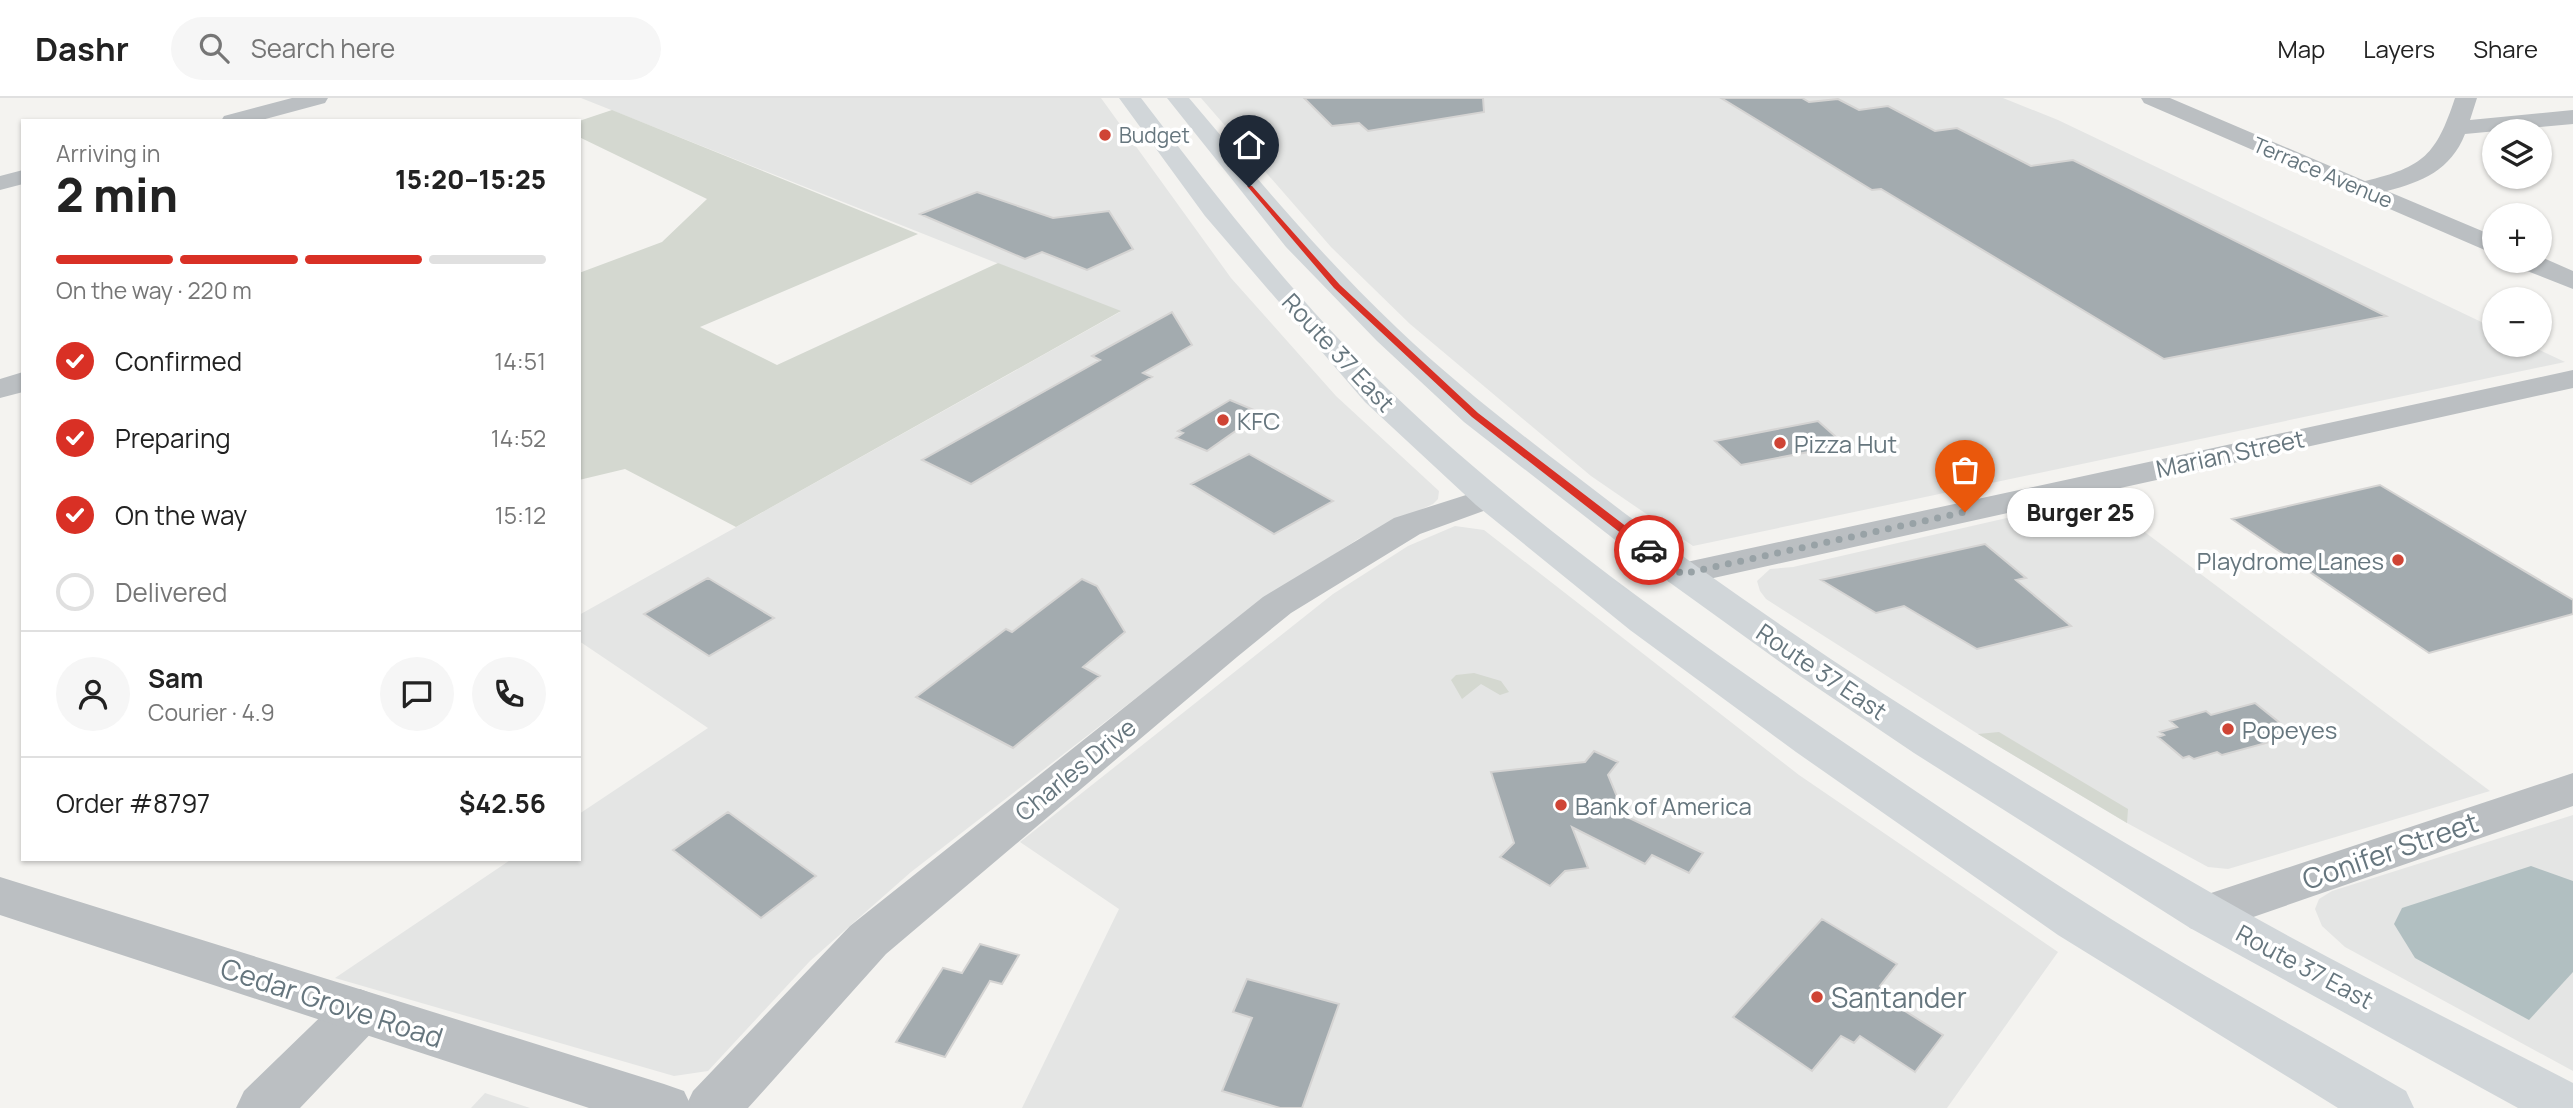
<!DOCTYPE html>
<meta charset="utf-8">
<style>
body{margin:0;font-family:Manrope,sans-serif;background:#f6f6f6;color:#222;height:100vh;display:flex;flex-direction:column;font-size:26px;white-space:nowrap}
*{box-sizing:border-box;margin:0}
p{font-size:23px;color:#767676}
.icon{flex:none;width:38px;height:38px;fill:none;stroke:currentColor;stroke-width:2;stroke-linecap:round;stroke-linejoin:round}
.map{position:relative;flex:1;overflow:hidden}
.drawer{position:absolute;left:21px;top:21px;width:560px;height:742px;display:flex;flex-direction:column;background:#fff;border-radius:0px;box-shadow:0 2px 5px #0004}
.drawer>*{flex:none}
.controls{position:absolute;left:2482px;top:21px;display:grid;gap:14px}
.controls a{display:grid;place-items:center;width:70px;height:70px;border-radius:50%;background:#fff;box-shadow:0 2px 5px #0004;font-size:35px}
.pin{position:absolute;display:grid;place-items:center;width:60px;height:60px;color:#fff;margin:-72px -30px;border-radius:50% 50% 50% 0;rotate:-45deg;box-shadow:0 0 7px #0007}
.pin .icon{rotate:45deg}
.courier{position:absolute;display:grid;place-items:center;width:70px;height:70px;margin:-35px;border:5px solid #d93025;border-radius:50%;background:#fff;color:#222;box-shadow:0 2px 9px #0007}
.bubble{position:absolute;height:49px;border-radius:24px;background:#fff;box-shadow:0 2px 5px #0004;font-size:23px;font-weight:800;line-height:49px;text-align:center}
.headline em{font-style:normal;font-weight:800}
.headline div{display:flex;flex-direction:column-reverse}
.headline{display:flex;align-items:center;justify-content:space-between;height:119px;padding:0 35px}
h1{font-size:46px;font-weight:800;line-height:52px}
.bar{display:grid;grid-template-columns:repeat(4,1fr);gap:10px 7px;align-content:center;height:84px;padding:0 35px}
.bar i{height:9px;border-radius:5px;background:#e0e0e0}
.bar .selected{background:#d93025}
.bar p{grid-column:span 4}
.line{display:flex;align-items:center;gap:18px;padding:0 35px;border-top:2px solid #e0e0e0}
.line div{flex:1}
.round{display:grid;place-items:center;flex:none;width:74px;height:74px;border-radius:37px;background:#f6f6f6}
ol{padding:0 35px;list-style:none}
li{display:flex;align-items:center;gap:21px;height:77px}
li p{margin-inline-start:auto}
li .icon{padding:7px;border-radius:50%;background:#d93025;color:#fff;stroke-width:4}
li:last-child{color:#767676}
li i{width:38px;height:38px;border:4px solid #e0e0e0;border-radius:50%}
header{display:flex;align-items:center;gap:42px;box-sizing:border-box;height:98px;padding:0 35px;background:#fff;border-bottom:2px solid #e0e0e0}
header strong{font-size:33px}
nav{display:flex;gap:38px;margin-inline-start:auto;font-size:24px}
.search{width:490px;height:63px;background:#f6f6f6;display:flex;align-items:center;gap:18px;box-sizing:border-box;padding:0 24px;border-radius:38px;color:#767676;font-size:26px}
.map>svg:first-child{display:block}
.built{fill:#e4e5e4}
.green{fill:#d4d8d0}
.water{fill:#b1bfc1}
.building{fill:#a3abaf;stroke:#d5d4d3;stroke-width:2}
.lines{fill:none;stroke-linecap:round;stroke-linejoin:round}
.minor{fill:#bbbfc2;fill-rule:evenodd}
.tertiary{fill:#bbbfc2;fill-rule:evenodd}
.trunk{fill:#d1d6d9;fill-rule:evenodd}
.route{fill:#d93025}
.done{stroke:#98a2a6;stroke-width:7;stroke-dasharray:0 12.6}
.poi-dot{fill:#cf4435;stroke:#fff;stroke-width:2.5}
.labels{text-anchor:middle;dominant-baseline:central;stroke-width:7;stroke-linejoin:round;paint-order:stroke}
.far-poi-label{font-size:21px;fill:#66767e;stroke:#fff;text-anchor:start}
.far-street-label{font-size:21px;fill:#66767e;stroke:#fff}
.street-label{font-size:24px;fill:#66767e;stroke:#fff}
.poi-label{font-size:24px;fill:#66767e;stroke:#fff;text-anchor:start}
.near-street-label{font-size:28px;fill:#66767e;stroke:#fff}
.near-poi-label{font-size:28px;fill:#66767e;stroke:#fff;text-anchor:start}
</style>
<header>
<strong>Dashr</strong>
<div class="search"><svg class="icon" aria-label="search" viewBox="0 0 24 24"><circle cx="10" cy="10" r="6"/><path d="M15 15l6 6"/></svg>Search here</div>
<nav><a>Map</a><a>Layers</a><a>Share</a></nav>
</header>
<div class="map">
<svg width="2573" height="1010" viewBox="0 0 2573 1010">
<rect width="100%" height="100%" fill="#f4f3f0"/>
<path class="built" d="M 581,0 L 1101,0 L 1231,180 L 1336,298 L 1439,393 L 1438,401 L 1433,406 L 1358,441 L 1255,508 L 911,774 L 810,863 L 708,973 L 674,978 L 335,880 L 512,761 L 579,761 L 579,716 L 708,630 L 579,543 L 579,517 L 1120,214 Z
M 1201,0 L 2003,0 L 2058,22 L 2494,230 L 2494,247 L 2529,247 L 2565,264 L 1693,448 L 1591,378 L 1410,226 L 1331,149 Z
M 2098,399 L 2490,693 L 2228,771 L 2208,769 L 2127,725 L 1978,636 L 1766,501 L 1760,493 L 1757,483 L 1770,471 L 1793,469 Z
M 1455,428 L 1484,432 L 1799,677 L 2058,854 L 1947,1010 L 1022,1010 L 1119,811 L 1020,744 L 1333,496 L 1408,448 Z
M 2573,717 L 2573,973 L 2345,849 L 2322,828 L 2315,811 L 2319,801 L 2332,793 Z
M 485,995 L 530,1010 L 471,1010 Z"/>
<path class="green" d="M 612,12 L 918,136 L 700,229 L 777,267 L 998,165 L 1121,213 L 736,429 L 625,371 L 579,382 L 579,175 L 662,144 L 707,101 L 579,39 L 579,23 Z
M 1474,575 L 1501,583 L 1509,594 L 1500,597 L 1481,586 L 1462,601 L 1451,582 L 1456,577 Z
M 1999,634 L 2128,711 L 2127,725 L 1978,636 Z"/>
<path class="water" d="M 2531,768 L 2573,783 L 2573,874 L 2529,922 L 2415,860 L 2394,826 L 2402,810 Z"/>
<path class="building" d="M 1304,0 L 1483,0 L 1484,14 L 1368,33 L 1359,25 L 1332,28 Z
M 1721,0 L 1802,0 L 1809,4 L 1838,1 L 1859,12 L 1888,8 L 1935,33 L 1957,30 L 2031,68 L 2073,62 L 2386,218 L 2164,261 L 1881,91 L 1872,92 Z
M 977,94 L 1053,120 L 1109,113 L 1133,151 L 1087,172 L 1042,154 L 1025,161 L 920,116 Z
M 1172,214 L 1192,247 L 1143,275 L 1152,279 L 971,386 L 922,362 L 1100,262 L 1092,258 Z
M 1230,302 L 1261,315 L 1207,353 L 1176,340 L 1183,335 L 1178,333 Z
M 1818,323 L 1845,347 L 1741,367 L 1715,343 Z
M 1249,356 L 1333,403 L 1274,436 L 1191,386 Z
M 2380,387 L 2573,502 L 2573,516 L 2429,555 L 2232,421 Z
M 1985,446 L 2026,480 L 2016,482 L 2071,528 L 1977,551 L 1904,508 L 1876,515 L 1821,482 Z
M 708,480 L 774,520 L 709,558 L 644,516 Z
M 1082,481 L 1097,488 L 1125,534 L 1083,569 L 1100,578 L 1013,650 L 916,599 L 1006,531 L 1012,534 Z
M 2255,605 L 2295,637 L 2222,657 L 2217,654 L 2194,661 L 2189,658 L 2183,660 L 2158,639 L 2164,637 L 2160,634 L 2177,629 L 2170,623 L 2206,613 L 2211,617 Z
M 1594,653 L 1618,664 L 1608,677 L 1625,718 L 1703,755 L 1689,775 L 1652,757 L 1645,766 L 1572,729 L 1588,770 L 1565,773 L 1550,788 L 1500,759 L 1514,745 L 1491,674 L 1585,664 Z
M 728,714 L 816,778 L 761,820 L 673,752 Z
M 1822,821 L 1897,866 L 1880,888 L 1883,890 L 1878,896 L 1943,937 L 1915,974 L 1860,938 L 1854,945 L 1841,938 L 1812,973 L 1733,919 Z
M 980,846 L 1019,857 L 1002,886 L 990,883 L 945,959 L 896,944 L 943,870 L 962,875 Z
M 1247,881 L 1339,906 L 1302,1010 L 1280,1010 L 1222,993 L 1252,920 L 1233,914 Z"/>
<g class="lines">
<path class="minor" d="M 2141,0 L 2170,0 L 2365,83 C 2424,69 2436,57 2455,0 L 2477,0 L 2470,22 L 2573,12 L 2573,26 L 2465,36 C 2451,72 2422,84 2387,93 L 2494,138 L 2494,156 L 2144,5 Z
M 2539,158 L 2573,173 L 2573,191 L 2517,169 L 2513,163 L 2539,163 Z
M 2573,272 L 2573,290 L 1682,487 L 1669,484 L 1663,476 L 1669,468 L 1682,465 Z
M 23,274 L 23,294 L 0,300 L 0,281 Z
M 1488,390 L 1500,393 L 1505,400 L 1500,407 L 1420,436 L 1291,515 L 1237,559 L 886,856 L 748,1010 L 685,1010 L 693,993 L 850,828 L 1263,499 L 1394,420 Z
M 2573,675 L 2573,708 L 2207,835 L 2190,830 L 2183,816 L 2190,802 Z
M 360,891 L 378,898 L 386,913 L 378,928 L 300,1010 L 236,1010 L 244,993 L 342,898 Z"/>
<path class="tertiary" d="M 292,0 L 328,0 L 325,5 L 258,23 L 221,23 L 224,18 Z
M 23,72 L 23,86 L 0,92 L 0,78 Z
M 0,779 L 664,986 L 684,993 L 692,1010 L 589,1010 L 0,817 Z"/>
<path class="trunk" d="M 1119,0 L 1141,0 C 1218,101 1297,203 1389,292 C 1502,401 1629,494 1758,585 C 1867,661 1978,736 2089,807 C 2192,873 2300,931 2406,993 L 2414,1010 L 2338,1010 L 2058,837 L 1796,654 L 1630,532 L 1476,407 L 1365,304 L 1205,118 Z
M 1167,0 L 1189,0 C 1256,79 1321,158 1397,230 C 1467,297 1546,355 1623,414 C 1813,557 2016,683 2222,801 C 2337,867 2456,924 2573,985 L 2573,1010 L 2518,1010 L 2190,830 L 1914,655 L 1794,574 L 1669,484 L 1464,324 L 1377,243 L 1286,149 Z"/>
</g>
<path class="route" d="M 1247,88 L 1252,88 L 1340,187 L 1478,315 L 1653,449 L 1653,454 L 1645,454 L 1472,319 L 1334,190 Z"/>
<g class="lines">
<path class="done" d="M 1649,452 L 1682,476 L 1965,414"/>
</g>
<g class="poi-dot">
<circle cx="1105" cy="37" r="7"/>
<circle cx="1223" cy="322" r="7"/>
<circle cx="1780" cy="345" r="7"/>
<circle cx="2398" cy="462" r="7"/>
<circle cx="2228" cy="631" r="7"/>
<circle cx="1561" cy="707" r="7"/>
<circle cx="1817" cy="899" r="7"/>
</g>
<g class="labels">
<g class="far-poi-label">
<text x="1119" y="37">Budget</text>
</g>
<g class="far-street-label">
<text transform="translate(2323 74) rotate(23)">Terrace Avenue</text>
</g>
<g class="street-label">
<text transform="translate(1339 254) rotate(47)">Route 37 East</text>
<text transform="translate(2230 355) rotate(-12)">Marian Street</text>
<text transform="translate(1822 573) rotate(34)">Route 37 East</text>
<text transform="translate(1075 671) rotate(-39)">Charles Drive</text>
<text transform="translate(2305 868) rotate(28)">Route 37 East</text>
</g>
<g class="poi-label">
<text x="1237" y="322">KFC</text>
<text x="1794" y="345">Pizza Hut</text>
<text x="2384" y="462" text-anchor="end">Playdrome Lanes</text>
<text x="2242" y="631">Popeyes</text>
<text x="1575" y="707">Bank of America</text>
</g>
<g class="near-street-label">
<text transform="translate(2390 752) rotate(-19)">Conifer Street</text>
<text transform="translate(332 904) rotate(18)">Cedar Grove Road</text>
</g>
<g class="near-poi-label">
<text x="1831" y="899">Santander</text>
</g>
</g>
</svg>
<div class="controls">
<a><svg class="icon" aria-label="layers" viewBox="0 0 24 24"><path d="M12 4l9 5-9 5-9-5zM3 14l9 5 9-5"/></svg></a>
<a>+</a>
<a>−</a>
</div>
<div class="pin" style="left:1965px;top:414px;background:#ea580c"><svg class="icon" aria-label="bag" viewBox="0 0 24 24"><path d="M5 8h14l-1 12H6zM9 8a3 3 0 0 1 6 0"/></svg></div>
<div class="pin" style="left:1249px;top:89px;background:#1f2937"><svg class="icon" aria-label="home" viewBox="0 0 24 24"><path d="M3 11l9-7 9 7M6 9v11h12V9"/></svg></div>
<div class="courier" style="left:1649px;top:452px"><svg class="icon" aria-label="car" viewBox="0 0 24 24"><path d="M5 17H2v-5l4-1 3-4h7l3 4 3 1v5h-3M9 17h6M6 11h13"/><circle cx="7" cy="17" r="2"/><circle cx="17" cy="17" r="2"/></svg></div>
<div class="bubble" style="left:2007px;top:390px;width:147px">Burger 25</div>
<section class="drawer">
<div class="headline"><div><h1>2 min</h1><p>Arriving in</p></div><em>15:20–15:25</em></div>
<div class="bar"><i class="selected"></i><i class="selected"></i><i class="selected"></i><i></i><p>On the way · 220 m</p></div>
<ol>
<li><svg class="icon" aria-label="check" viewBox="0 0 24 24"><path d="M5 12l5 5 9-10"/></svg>Confirmed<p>14:51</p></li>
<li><svg class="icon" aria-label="check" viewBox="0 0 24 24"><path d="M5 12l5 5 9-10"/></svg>Preparing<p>14:52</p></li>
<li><svg class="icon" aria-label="check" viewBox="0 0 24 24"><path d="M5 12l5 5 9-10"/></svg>On the way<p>15:12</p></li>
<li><i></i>Delivered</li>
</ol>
<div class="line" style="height:126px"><a class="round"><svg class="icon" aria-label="person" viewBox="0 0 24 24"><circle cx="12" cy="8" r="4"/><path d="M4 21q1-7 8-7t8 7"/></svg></a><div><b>Sam</b><p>Courier · 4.9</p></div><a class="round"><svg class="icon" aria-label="chat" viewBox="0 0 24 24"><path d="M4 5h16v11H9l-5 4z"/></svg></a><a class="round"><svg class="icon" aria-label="phone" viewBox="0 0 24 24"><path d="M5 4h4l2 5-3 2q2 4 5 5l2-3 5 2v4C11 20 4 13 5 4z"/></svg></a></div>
<div class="line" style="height:91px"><div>Order #8797</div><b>$42.56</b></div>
</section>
</div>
